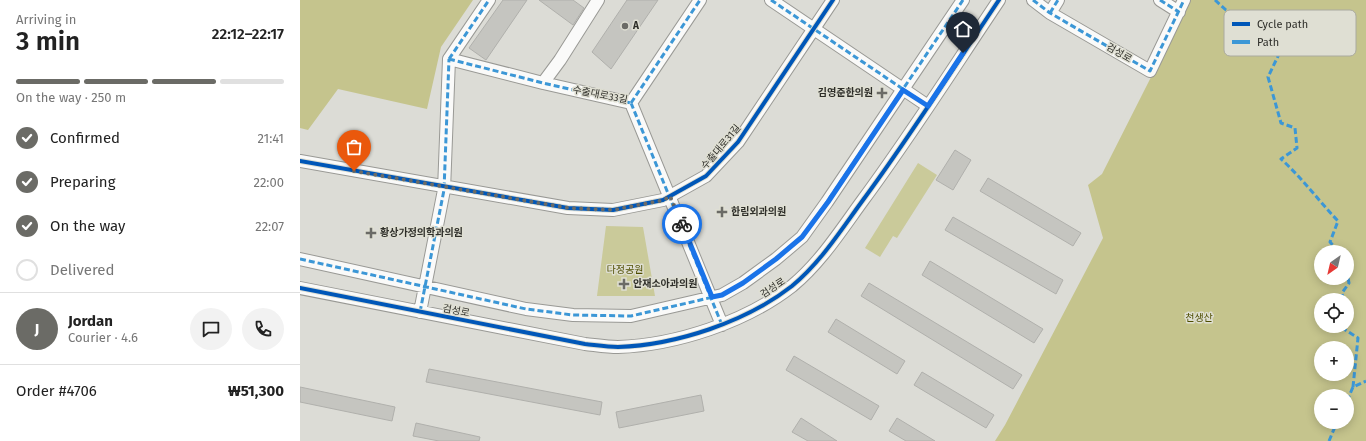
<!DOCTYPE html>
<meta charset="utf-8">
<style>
body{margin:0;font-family:"Fira Sans","Noto Sans KR",sans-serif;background:#f2f2f2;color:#222;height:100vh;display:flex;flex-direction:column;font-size:15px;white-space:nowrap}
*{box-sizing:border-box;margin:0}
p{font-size:13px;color:#767676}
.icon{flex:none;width:22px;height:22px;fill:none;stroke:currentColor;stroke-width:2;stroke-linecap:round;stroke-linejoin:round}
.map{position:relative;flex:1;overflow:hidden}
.drawer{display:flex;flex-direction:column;background:#fff;width:300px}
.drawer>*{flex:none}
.needle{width:26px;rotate:214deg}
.controls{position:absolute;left:1014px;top:245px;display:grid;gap:8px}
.controls a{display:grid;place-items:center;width:40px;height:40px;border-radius:50%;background:#fff;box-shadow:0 2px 10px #0003;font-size:20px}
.pin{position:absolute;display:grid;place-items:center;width:34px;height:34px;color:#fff;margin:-41px -17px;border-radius:50% 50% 50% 0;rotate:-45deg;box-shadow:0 0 4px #0007}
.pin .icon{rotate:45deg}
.courier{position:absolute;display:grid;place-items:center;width:40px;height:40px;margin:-20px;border:3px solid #1a73e8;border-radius:50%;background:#fff;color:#222;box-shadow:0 1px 5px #0007}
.overview em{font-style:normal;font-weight:600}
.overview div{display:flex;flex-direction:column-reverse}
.overview{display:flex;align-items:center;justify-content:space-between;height:68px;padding:0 16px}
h1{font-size:26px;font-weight:600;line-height:30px}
.bar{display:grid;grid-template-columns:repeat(4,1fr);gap:6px 4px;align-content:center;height:48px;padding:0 16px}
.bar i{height:5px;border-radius:3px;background:#e0e0e0}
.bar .on{background:#6b6b66}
.bar p{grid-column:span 4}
.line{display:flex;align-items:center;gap:10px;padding:0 16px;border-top:1px solid #e0e0e0}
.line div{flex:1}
.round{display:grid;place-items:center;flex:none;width:42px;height:42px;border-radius:21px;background:#f2f2f2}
ol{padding:0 16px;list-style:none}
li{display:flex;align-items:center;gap:12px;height:44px}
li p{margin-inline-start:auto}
li .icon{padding:4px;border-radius:50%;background:#6b6b66;color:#fff;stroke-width:4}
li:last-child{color:#767676}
li i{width:22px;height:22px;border:2px solid #e0e0e0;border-radius:50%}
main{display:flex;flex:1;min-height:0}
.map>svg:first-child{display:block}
.green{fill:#caca9a}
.forest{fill:#c5c48d;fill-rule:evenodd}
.building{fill:#c5c5c0;stroke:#b0b0ac}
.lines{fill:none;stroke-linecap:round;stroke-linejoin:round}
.minor-casing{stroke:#999995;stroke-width:14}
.minor{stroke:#fafaf9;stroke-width:12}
.quiet{stroke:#3c97d6;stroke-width:3;stroke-dasharray:6 3;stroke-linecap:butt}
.cycleway-casing{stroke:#dfdfd3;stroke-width:6}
.cycleway{stroke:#0057b8;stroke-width:4}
.done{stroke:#6b6b66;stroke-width:4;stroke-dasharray:0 7.2}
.route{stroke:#1a73e8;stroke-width:5}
.poi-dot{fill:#6b6b66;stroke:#dfdfd3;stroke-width:1.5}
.labels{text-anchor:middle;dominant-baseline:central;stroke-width:3;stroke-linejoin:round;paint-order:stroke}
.poi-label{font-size:10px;font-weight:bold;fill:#2e2e29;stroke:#dfdfd3;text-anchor:start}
.street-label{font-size:10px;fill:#2e2e29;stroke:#dfdfd3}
.park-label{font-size:10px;fill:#4f4e00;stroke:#dfdfd3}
.key{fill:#dfdfd3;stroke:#aaaaa0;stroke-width:1}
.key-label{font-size:11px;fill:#2e2e29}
</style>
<main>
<section class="drawer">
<div class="overview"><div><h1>3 min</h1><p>Arriving in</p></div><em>22:12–22:17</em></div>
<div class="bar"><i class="on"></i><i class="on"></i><i class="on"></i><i></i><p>On the way · 250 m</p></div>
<ol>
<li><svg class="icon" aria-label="check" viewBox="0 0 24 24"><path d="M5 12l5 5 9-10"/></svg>Confirmed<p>21:41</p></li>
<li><svg class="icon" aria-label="check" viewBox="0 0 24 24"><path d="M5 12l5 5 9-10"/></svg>Preparing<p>22:00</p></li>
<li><svg class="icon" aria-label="check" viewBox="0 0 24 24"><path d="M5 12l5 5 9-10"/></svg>On the way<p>22:07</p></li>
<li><i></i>Delivered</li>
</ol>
<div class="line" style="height:72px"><b class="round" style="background:#6b6b66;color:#fff">J</b><div><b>Jordan</b><p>Courier · 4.6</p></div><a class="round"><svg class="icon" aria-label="chat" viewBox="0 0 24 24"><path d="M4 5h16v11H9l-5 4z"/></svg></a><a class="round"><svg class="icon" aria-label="phone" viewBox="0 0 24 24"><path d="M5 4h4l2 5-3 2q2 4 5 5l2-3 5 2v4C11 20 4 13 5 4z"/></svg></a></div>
<div class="line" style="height:52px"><div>Order #4706</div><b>₩51,300</b></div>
</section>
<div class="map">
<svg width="1066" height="441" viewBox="0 0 1066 441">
<rect width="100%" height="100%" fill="#dcdcd6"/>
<path class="green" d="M 618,163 L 637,175 L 597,238 L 593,236 L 580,257 L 565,248 Z
M 306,226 L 343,227 L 355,296 L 297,296 Z"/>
<path class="forest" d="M 0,0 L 173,0 L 141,47 L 127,109 L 38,89 L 8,130 L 0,128 Z
M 890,0 L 1066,0 L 1066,441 L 695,441 L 705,425 L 803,238 L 788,185 L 802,174 ZM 1021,252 L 1047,252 L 1047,278 L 1021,278 ZM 1021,300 L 1047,300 L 1047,326 L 1021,326 ZM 1021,348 L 1047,348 L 1047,374 L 1021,374 ZM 1021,396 L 1047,396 L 1047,422 L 1021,422 Z"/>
<path class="building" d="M 203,0 L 227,0 L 186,60 L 169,48 Z
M 239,0 L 273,0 L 284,8 L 273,25 Z
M 327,0 L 358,0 L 311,69 L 292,52 Z
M 655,150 L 671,160 L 653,190 L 636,180 Z
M 688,178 L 781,233 L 773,246 L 680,191 Z
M 653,217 L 763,280 L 756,294 L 645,230 Z
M 630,261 L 743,329 L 734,343 L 622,275 Z
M 569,283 L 722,375 L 713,389 L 561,296 Z
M 536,319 L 605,361 L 597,374 L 528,332 Z
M 494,356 L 579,406 L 571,420 L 486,370 Z
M 129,369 L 302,402 L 300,415 L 126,382 Z
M 622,372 L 694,415 L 686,428 L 614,385 Z
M 0,387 L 95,407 L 92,421 L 0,402 Z
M 401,395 L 404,411 L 319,428 L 316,412 Z
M 501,418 L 537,441 L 508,441 L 492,432 Z
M 597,418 L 635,441 L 606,441 L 589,431 Z
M 116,423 L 180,437 L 179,441 L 139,441 L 113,436 Z"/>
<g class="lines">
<g class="minor-casing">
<path id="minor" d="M 471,0 L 628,106
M 733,0 L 750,13 L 850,71 L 884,0
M 860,0 L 879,12
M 750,13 L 758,0
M 149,59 L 243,83 L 331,103
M 149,59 L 189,0
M 243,83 L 260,60 L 298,0
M 331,103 L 422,325
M 331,103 L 400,0
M 0,161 L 268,208 L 313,210 L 363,200 L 406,176 L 438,142 L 533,0
M 0,259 L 226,309 L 273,315 L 331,316 L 422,295 L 443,283 L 476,259 L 502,237 L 527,202 L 663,0
M 0,288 L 285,344 C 295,345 307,347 318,347 C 376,345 446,322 492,286 C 521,262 541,230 563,200 C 611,135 654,67 699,0
M 120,312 L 144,190 L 149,59"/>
</g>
<use href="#minor" class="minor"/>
<path class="quiet" d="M 471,0 L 628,106
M 733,0 L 750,13 L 850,71 L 884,0
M 860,0 L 879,12
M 915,0 L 926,10 L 972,28 L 980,52 L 968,77 L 981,123 L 995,128 L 997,148 L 981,159 C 1002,178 1019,201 1038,221 L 1030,242 L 1039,252
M 750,13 L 758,0
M 149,59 L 243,83 L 331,103
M 149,59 L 189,0
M 331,103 L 422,325
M 331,103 L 400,0
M 0,259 L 226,309 L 273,315 L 331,316 L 422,295 L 443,283 L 476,259 L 502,237 L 527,202 L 663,0
M 1043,300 L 1042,293 L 1049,283 L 1047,273
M 120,312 L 144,190 L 149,59
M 1044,326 L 1044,329 L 1058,338 L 1053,387
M 1047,401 L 1053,387 L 1066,381
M 1029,441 L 1037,422"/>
<g class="cycleway-casing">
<path id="cycleway" d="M 0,161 L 268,208 L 313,210 L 363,200 L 406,176 L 438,142 L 533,0
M 0,288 L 285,344 C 295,345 307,347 318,347 C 376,345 446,322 492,286 C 521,262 541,230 563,200 C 611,135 654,67 699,0"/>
</g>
<use href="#cycleway" class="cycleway"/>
</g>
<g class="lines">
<path class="done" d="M 54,171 L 268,208 L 313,210 L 364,200 L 370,196 L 382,224"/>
<path class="route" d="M 382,224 L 412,297 L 422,295 L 443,283 L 476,259 L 502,237 L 528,202 L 603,90 L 628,106 L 663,53"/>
</g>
<g class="poi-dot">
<circle cx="325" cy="26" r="4"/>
<path d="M580 87h4v4h4v4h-4v4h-4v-4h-4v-4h4z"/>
<path d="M420 206h4v4h4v4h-4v4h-4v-4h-4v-4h4z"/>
<path d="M69 227h4v4h4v4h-4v4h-4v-4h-4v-4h4z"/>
<path d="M322 278h4v4h4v4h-4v4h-4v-4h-4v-4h4z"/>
</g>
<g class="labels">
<g class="poi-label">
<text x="333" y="26">A</text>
<text x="573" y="93" text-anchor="end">김영준한의원</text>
<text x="431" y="212">한림외과의원</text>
<text x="80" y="233">황상가정의학과의원</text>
<text x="333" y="284">안재소아과의원</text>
</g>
<g class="street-label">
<text transform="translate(819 53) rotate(30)">검성로</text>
<text transform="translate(300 95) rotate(11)">수출대로33길</text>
<text transform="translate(421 147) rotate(-50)">수출대로31길</text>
<text transform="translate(473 288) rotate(-34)">검성로</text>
<text transform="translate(156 311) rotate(11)">검성로</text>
</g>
<g class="park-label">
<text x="325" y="270">다정공원</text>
<text x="899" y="318">천생산</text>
</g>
</g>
<rect x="924" y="10" width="132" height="46" rx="6" class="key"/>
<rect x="932" y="22" width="18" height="4" fill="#0057b8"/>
<rect x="932" y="40" width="18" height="4" fill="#3c97d6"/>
<g class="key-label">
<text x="957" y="28">Cycle path</text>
<text x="957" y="46">Path</text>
</g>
</svg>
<div class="controls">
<a><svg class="needle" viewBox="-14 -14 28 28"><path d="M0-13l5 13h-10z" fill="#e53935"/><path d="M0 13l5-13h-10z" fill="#767676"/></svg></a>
<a><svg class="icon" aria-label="locate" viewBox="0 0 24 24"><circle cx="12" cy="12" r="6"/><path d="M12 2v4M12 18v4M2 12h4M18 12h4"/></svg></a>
<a>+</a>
<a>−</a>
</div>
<div class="pin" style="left:54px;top:171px;background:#ea580c"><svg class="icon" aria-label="bag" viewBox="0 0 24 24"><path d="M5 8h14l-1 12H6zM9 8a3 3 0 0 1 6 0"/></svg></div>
<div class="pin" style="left:663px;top:53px;background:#1f2937"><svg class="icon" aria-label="home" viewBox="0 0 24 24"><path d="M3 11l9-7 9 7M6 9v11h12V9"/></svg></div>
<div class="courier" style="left:382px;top:224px"><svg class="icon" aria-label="bike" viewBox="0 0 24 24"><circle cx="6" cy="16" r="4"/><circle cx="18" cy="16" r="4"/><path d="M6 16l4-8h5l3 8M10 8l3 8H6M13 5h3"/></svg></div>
</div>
</main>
